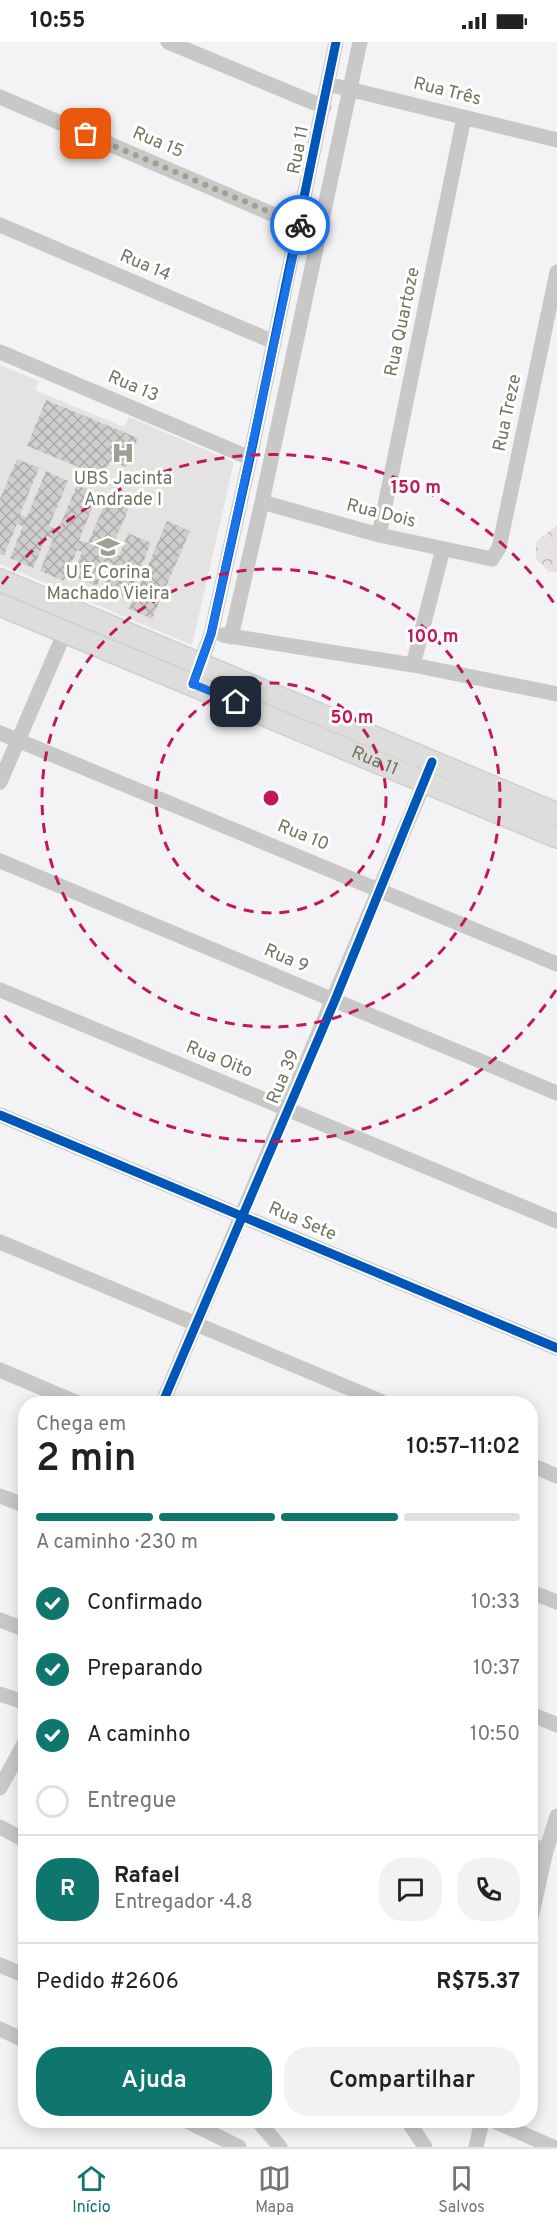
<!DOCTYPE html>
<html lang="pt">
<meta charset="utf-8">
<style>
body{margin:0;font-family:Overpass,sans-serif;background:#f2f2f2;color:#222;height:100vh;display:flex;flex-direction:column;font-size:22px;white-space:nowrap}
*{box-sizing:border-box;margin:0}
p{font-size:20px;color:#767676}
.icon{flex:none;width:33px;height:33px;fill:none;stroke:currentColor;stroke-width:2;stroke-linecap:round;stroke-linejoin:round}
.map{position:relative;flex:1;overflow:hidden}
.drawer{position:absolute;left:18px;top:1354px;width:520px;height:732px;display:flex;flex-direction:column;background:#fff;border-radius:24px;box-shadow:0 3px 15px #0003}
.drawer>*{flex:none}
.pin{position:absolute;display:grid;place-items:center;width:51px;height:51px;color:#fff;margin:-26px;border-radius:12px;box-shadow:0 3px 9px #0006}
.courier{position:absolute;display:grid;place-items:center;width:60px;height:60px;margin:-30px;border:4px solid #1a73e8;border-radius:50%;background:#fff;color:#222;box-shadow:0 2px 8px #0007}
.headline em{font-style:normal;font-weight:600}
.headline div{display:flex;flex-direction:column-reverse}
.headline{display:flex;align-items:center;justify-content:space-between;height:102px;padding:0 18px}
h1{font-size:39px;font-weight:600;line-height:45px}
.bar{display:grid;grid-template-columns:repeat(4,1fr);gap:9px 6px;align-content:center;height:72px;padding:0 18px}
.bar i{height:8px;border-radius:4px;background:#e0e0e0}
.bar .active{background:#0f766e}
.bar p{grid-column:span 4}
.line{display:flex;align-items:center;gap:15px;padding:0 18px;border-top:2px solid #e0e0e0}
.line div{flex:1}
.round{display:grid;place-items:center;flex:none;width:63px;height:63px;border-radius:24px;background:#f2f2f2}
ol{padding:0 18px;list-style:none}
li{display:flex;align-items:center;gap:18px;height:66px}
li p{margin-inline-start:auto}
li .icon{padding:6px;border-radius:50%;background:#0f766e;color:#fff;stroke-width:4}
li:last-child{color:#767676}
li i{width:33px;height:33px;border:3px solid #e0e0e0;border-radius:50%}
.button{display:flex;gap:12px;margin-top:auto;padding:12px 18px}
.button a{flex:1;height:69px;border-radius:24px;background:#0f766e;color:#fff;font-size:24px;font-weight:600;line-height:69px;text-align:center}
.button a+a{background:#f2f2f2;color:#222}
.status{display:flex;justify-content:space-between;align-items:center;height:42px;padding:0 30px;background:#fff;direction:ltr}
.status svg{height:16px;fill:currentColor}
.tab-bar{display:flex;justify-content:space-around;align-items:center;height:84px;border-top:2px solid #e0e0e0;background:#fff;font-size:16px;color:#767676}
.tab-bar a{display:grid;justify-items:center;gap:3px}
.tab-bar .active{color:#0f766e}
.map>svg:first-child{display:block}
.built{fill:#e4e3e2}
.forest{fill:url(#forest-crowns)}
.building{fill:url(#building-cross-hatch)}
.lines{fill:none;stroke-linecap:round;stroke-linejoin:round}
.secondary-casing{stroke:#cfcfce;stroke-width:24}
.street{stroke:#c8c8c6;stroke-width:15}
.secondary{stroke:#dddddc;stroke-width:21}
.cycleway-casing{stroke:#fff;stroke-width:13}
.cycleway{stroke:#0057b8;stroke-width:9}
.done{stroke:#9da192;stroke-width:6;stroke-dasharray:0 10.8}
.route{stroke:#1a73e8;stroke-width:8}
.ring{fill:none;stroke:#c2185b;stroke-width:3;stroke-dasharray:10 8}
.labels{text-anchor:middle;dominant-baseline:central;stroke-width:6;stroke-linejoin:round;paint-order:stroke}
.street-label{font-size:18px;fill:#6e765d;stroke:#fff}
.poi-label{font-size:18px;fill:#6e765d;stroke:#fff}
.centre{fill:#c2185b;stroke:#fff;stroke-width:3}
.ring-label{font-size:18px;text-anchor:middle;font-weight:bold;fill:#c2185b;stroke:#fff;stroke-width:6;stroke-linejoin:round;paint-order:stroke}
</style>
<div class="status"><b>10:55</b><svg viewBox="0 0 49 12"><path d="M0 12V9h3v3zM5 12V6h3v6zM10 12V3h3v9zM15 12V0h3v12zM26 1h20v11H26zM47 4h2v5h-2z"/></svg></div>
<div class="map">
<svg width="557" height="2105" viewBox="0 0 557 2105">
<defs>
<pattern id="forest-crowns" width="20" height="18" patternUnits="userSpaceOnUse" patternTransform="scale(1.5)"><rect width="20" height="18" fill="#e6e1e4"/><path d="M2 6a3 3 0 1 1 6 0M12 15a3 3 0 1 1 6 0" fill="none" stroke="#bfbbbc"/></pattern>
<pattern id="building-cross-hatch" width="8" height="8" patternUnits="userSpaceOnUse" patternTransform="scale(1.5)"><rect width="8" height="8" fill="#cececc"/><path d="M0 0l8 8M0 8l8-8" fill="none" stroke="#abaca9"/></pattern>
</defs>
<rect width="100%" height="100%" fill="#f3f2f4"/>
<path class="built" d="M 0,323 L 39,339 L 35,348 L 124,385 L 129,375 L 234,420 L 192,603 L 0,522 Z"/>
<path class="forest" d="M 557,483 L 557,530 L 549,530 L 536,517 L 536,500 Z"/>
<path class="building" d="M 46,358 L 138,396 L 126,425 L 110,419 L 103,435 L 27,404 Z
M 17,417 L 39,426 L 20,472 L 27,475 L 46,429 L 68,439 L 49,484 L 58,488 L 77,443 L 98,452 L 79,498 L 88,501 L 107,457 L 129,466 L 110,510 L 119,514 L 128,491 L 151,501 L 142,523 L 147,526 L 167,479 L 190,489 L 152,577 L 129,567 L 143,535 L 138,533 L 127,556 L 103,546 L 113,522 L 107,520 L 97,544 L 72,534 L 82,510 L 77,508 L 64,539 L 40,529 L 53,497 L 47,494 L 33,526 L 10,516 L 23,484 L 17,482 L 4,513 L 0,512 L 0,457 Z"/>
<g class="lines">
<g class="secondary-casing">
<g id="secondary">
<path d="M 0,538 L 557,772"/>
<path id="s1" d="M 0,563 L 557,795"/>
</g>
</g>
<path class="street" d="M 168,0 L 324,65
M 328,42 L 557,98
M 0,55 L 300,184
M 0,183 L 274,300
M 0,310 L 250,416
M 262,460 L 379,493 L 492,517 L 499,506 L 557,230
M 379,493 L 464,75
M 223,593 L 413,623 L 557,652
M 231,595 L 262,460 L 360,0
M 413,623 L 443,507
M 197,631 L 211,592 L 250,416 L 336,0
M 0,691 L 557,922
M 0,740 L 65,590
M 0,819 L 557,1051
M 0,948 L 557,1179
M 0,1073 L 557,1306
M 0,1200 L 387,1362
M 0,1328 L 80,1362
M 162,1362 L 428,732
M 531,1423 L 557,1434
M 0,1454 L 26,1464
M 531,1550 L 557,1560
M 0,1578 L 26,1588
M 0,1652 L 26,1661
M 531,1672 L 557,1683
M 0,1746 L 26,1698
M 0,1785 L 26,1799
M 531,1803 L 546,1809
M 531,1876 L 546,1809 L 557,1774
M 0,1923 L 26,1934
M 0,1987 L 26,1999
M 187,2079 L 239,2105
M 258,2079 L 280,2105
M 408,2079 L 425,2105
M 494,2079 L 553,2105
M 476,2105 L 482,2079"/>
<use href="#secondary" class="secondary"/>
<g class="cycleway-casing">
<path id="cycleway" d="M 193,642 L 211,592 L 250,416 L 336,0
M 0,1073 L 557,1306
M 162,1362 L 335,958 L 432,720"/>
</g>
<use href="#cycleway" class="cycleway"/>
</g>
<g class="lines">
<path class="done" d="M 86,92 L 300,183"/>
<path class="route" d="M 236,660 L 193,642 L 211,592 L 300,183"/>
</g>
<g class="ring">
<circle cx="271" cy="756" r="115"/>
<circle cx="271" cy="756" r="229"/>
<path d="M556 948A344 344 0 0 1 2 970M2 542A344 344 0 0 1 556 564"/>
</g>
<defs>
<g id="hospital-bare" transform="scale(1.8)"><path d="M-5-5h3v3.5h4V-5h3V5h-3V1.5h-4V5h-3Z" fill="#9da192" stroke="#fff" stroke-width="2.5" paint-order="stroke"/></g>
<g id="school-bare" transform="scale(1.8)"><path d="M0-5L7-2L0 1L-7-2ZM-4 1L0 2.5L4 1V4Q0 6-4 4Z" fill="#9da192" stroke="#fff" stroke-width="2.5" paint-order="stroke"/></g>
</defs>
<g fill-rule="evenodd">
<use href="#hospital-bare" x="123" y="411"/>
<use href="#school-bare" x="108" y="505"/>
</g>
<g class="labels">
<g class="street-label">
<text transform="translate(447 50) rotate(14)">Rua Três</text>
<text transform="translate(158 101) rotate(23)">Rua 15</text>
<text transform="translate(299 108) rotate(-79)">Rua 11</text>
<text transform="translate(145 224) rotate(23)">Rua 14</text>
<text transform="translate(403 280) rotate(-78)">Rua Quartoze</text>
<text transform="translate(133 345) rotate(23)">Rua 13</text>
<text transform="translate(508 371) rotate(-78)">Rua Treze</text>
<text transform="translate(381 472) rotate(14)">Rua Dois</text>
<text stroke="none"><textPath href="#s1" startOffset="406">Rua 11</textPath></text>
<text transform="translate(303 794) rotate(22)">Rua 10</text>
<text transform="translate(286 917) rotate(23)">Rua 9</text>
<text transform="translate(219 1018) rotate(22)">Rua Oito</text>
<text transform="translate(284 1035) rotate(-67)">Rua 39</text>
<text transform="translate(302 1180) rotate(23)">Rua Sete</text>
</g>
<g class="poi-label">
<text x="123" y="437">UBS Jacinta<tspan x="123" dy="21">Andrade I</tspan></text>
<text x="108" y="531">U E Corina<tspan x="108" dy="21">Machado Vieira</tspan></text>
</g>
</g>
<circle cx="271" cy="756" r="9" class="centre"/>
<g class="ring-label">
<text x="416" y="451">150 m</text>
<text x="433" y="600">100 m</text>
<text x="352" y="681">50 m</text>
</g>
</svg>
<div class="pin" style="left:86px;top:92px;background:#ea580c"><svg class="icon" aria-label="bag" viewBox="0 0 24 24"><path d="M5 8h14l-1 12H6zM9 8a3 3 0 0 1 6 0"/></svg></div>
<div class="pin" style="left:236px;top:660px;background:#1f2937"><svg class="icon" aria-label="home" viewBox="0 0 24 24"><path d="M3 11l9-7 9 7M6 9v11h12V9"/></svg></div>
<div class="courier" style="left:300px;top:183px"><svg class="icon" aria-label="bike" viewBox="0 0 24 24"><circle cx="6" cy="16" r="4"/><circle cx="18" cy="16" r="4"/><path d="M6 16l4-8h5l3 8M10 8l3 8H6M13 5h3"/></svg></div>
<section class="drawer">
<div class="headline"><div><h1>2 min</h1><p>Chega em</p></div><em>10:57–11:02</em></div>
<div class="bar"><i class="active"></i><i class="active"></i><i class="active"></i><i></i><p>A caminho · 230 m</p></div>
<ol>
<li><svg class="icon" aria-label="check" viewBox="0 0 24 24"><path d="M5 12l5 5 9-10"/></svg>Confirmado<p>10:33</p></li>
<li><svg class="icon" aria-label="check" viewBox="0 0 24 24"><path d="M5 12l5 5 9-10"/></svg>Preparando<p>10:37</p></li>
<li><svg class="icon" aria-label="check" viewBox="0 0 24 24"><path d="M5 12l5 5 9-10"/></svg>A caminho<p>10:50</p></li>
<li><i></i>Entregue</li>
</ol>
<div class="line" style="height:108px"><b class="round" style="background:#0f766e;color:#fff">R</b><div><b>Rafael</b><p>Entregador · 4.8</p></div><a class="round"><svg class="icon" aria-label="chat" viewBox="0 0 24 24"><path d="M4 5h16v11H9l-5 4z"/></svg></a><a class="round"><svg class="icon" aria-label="phone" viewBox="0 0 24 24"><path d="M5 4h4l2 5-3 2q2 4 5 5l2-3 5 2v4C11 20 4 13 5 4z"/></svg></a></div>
<div class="line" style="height:78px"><div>Pedido #2606</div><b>R$75.37</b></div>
<div class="button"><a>Ajuda</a><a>Compartilhar</a></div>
</section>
</div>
<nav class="tab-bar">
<a class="active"><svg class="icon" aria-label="home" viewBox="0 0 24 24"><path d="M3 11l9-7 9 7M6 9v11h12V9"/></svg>Início</a>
<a><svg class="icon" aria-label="map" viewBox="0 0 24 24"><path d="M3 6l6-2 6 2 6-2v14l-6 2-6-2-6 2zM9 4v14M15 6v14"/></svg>Mapa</a>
<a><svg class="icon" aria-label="saved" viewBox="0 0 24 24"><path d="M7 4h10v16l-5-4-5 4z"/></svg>Salvos</a>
</nav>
